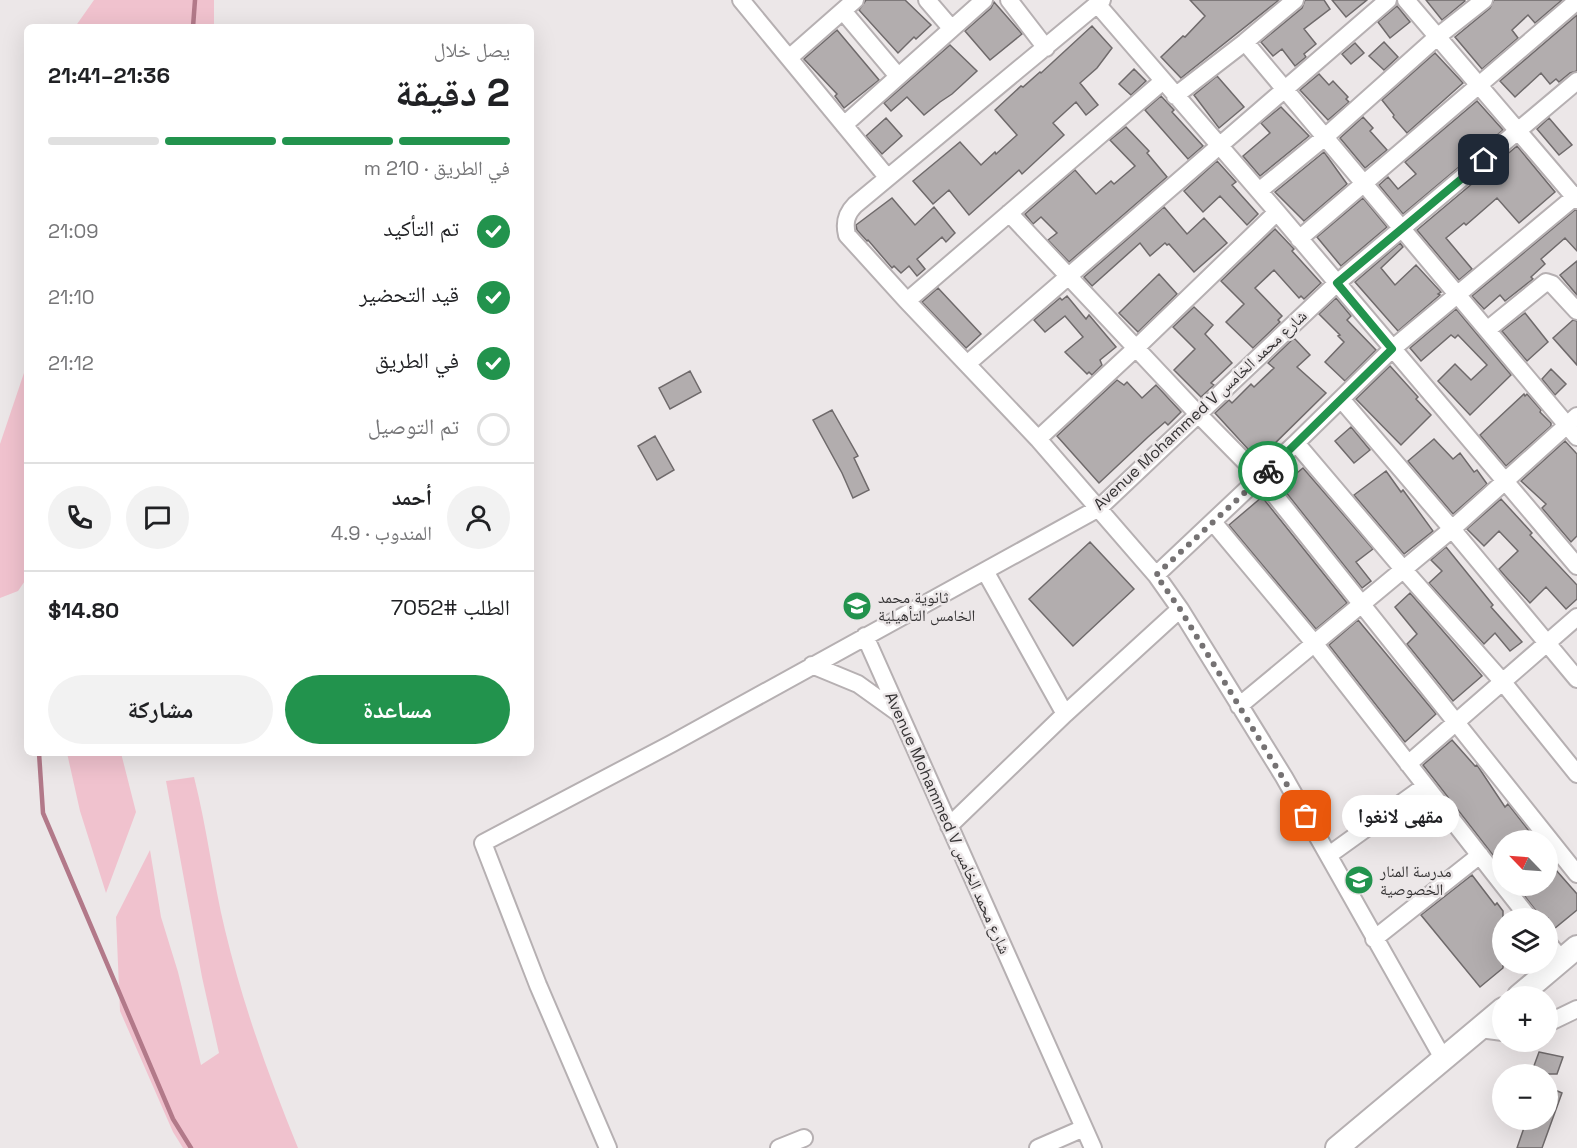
<!DOCTYPE html>
<html lang="ar">
<meta charset="utf-8">
<style>
body{margin:0;font-family:"Space Grotesk","Noto Naskh Arabic",sans-serif;background:#f2f2f2;color:#202124;direction:rtl;height:100vh;display:flex;flex-direction:column;font-size:22px;white-space:nowrap}
*{box-sizing:border-box;margin:0}
p{font-size:20px;color:#757577}
.icon{flex:none;width:33px;height:33px;fill:none;stroke:currentColor;stroke-width:2;stroke-linecap:round;stroke-linejoin:round}
.map{position:relative;flex:1;overflow:hidden;direction:ltr}
.panel{position:absolute;left:24px;top:24px;width:510px;height:732px;display:flex;flex-direction:column;background:#fff;border-radius:9px;box-shadow:0 6px 24px #0002;direction:rtl}
.panel>*{flex:none}
.needle{width:39px;rotate:295deg}
.fabs{position:absolute;left:1492px;top:830px;display:grid;gap:12px}
.fabs a{display:grid;place-items:center;width:66px;height:66px;border-radius:50%;background:#fff;box-shadow:0 6px 24px #0002;font-size:30px}
.pin{position:absolute;display:grid;place-items:center;width:51px;height:51px;color:#fff;margin:-26px;border-radius:12px;box-shadow:0 3px 9px #0006}
.courier{position:absolute;display:grid;place-items:center;width:60px;height:60px;margin:-30px;border:4px solid #22934d;border-radius:50%;background:#fff;color:#222;box-shadow:0 2px 8px #0007}
.bubble{position:absolute;height:42px;border-radius:21px;background:#fff;box-shadow:0 6px 24px #0002;font-size:20px;font-weight:700;line-height:42px;text-align:center;direction:rtl}
.headline em{font-style:normal;font-weight:700}
.headline div{display:flex;flex-direction:column-reverse}
.headline{display:flex;align-items:center;justify-content:space-between;height:102px;padding:0 24px}
h1{font-size:39px;font-weight:700;line-height:45px}
.bar{display:grid;grid-template-columns:repeat(4,1fr);gap:9px 6px;align-content:center;height:72px;padding:0 24px}
.bar i{height:8px;border-radius:4px;background:#e0e0e0}
.bar .on{background:#22934d}
.bar p{grid-column:span 4}
.line{display:flex;align-items:center;gap:15px;padding:0 24px;border-top:2px solid #e0e0e0}
.line div{flex:1}
.round{display:grid;place-items:center;flex:none;width:63px;height:63px;border-radius:32px;background:#f2f2f2}
ol{padding:0 24px;list-style:none}
li{display:flex;align-items:center;gap:18px;height:66px}
li p{margin-inline-start:auto}
li .icon{padding:6px;border-radius:50%;background:#22934d;color:#fff;stroke-width:4}
li:last-child{color:#757577}
li i{width:33px;height:33px;border:3px solid #e0e0e0;border-radius:50%}
.action{display:flex;gap:12px;margin-top:auto;padding:12px 24px}
.action a{flex:1;height:69px;border-radius:36px;background:#22934d;color:#fff;font-size:24px;font-weight:700;line-height:69px;text-align:center}
.action a+a{background:#f2f2f2;color:#202124}
.map>svg:first-child{display:block}
.green{fill:#f0c2ce}
.lines{fill:none;stroke-linecap:round;stroke-linejoin:round}
.stream{stroke:#b27989;stroke-width:4.5}
.building{fill:#b2adae;stroke:#6f6a6b;stroke-width:1.5}
.minor-casing{stroke:#b6b0b2;stroke-width:20}
.major-casing{stroke:#b6b0b2;stroke-width:26}
.minor{stroke:#fff;stroke-width:16}
.major{stroke:#fff;stroke-width:22}
.done{stroke:#757273;stroke-width:6;stroke-dasharray:0 10.8}
.route{stroke:#22934d;stroke-width:8}
.labels{text-anchor:middle;dominant-baseline:central;stroke-width:5;stroke-linejoin:round;paint-order:stroke}
.street-label{font-size:16px;fill:#353334;stroke:#ece7e8}
.poi-label{font-size:16px;fill:#353334;stroke:#ece7e8;text-anchor:start}
</style>
<div class="map">
<svg width="1577" height="1148" viewBox="0 0 1577 1148">
<rect width="100%" height="100%" fill="#ece7e8"/>
<path class="green" d="M 94,0 L 214,0 L 214,27 L 75,27 Z
M 27,364 L 27,578 L 18,591 L 0,598 L 0,444 Z
M 67,753 L 121,753 L 136,812 L 106,893 L 80,811 Z
M 194,777 C 207,828 213,880 225,930 C 243,1005 269,1077 298,1148 L 183,1148 L 173,1132 L 120,1011 L 116,917 L 150,850 L 161,917 L 178,972 L 201,1065 L 219,1053 L 202,977 L 166,781 Z"/>
<g class="lines">
<path class="stream" d="M 193,27 L 195,0
M 27,510 L 27,532
M 39,753 L 43,813 L 173,1119 L 191,1148"/>
</g>
<path class="building" d="M 866,0 L 905,0 L 931,25 L 916,39 L 914,37 L 898,53 L 859,10 Z
M 1190,0 L 1279,0 L 1181,78 L 1161,57 L 1183,36 L 1185,37 L 1205,16 Z
M 1305,0 L 1324,0 L 1330,9 L 1304,29 L 1316,44 L 1304,54 L 1306,57 L 1295,66 L 1282,49 L 1273,56 L 1261,42 L 1302,8 Z
M 1332,0 L 1367,0 L 1346,17 Z
M 1426,0 L 1464,0 L 1465,1 L 1442,20 Z
M 1494,0 L 1562,0 L 1535,23 L 1528,15 L 1512,30 L 1518,38 L 1482,69 L 1455,37 L 1490,8 Z
M 994,2 L 1022,34 L 990,60 L 965,31 L 991,8 Z
M 1397,6 L 1410,22 L 1390,38 L 1378,22 Z
M 1577,15 L 1577,71 L 1570,73 L 1559,82 L 1556,79 L 1550,84 L 1541,73 L 1515,97 L 1500,81 Z
M 1092,26 L 1112,48 L 1097,68 L 1080,83 L 1098,105 L 1086,115 L 1076,102 L 1053,123 L 1064,135 L 1022,174 L 1019,170 L 969,215 L 949,190 L 933,204 L 913,181 L 960,142 L 981,165 L 995,152 L 996,154 L 1017,135 L 995,110 L 1021,86 L 1023,87 L 1040,72 L 1041,73 Z
M 837,30 L 879,80 L 844,108 L 835,96 L 837,94 L 804,59 Z
M 1384,42 L 1398,57 L 1384,70 L 1369,56 Z
M 1355,43 L 1364,53 L 1351,64 L 1342,54 Z
M 950,45 L 977,71 L 952,94 L 940,102 L 924,115 L 907,97 L 891,111 L 884,103 Z
M 1435,53 L 1463,83 L 1407,133 L 1393,117 L 1394,115 L 1382,100 Z
M 1134,69 L 1146,81 L 1131,95 L 1119,84 Z
M 1319,74 L 1329,85 L 1333,81 L 1348,97 L 1346,99 L 1349,102 L 1328,120 L 1300,90 Z
M 1217,76 L 1244,107 L 1219,128 L 1194,95 Z
M 1161,96 L 1174,110 L 1172,112 L 1203,146 L 1188,159 L 1145,110 Z
M 1477,101 L 1503,130 L 1403,214 L 1379,185 L 1388,177 L 1398,189 L 1416,174 L 1405,162 Z
M 1281,107 L 1309,136 L 1260,176 L 1243,156 L 1270,133 L 1261,123 Z
M 1363,117 L 1373,128 L 1370,131 L 1387,150 L 1365,168 L 1340,138 Z
M 886,118 L 902,136 L 882,154 L 866,136 Z
M 1549,118 L 1572,145 L 1559,155 L 1537,129 Z
M 1126,127 L 1149,151 L 1147,153 L 1167,177 L 1069,262 L 1048,240 L 1057,233 L 1041,217 L 1033,224 L 1025,214 L 1075,170 L 1096,194 L 1111,181 L 1114,184 L 1135,166 L 1110,140 Z
M 1517,146 L 1555,192 L 1519,223 L 1497,198 L 1466,225 L 1464,223 L 1446,238 L 1472,269 L 1459,280 L 1417,230 Z
M 1324,152 L 1347,184 L 1304,221 L 1275,192 Z
M 1217,161 L 1236,182 L 1232,185 L 1258,214 L 1247,225 L 1220,196 L 1203,212 L 1184,191 Z
M 892,198 L 915,225 L 934,207 L 955,233 L 946,242 L 942,237 L 917,259 L 925,269 L 917,276 L 909,266 L 901,273 L 894,266 L 892,268 L 868,240 L 867,241 L 857,230 L 856,225 Z
M 1363,198 L 1387,227 L 1341,266 L 1317,237 Z
M 1164,207 L 1187,234 L 1204,218 L 1227,243 L 1194,272 L 1169,244 L 1167,245 L 1165,243 L 1150,256 L 1140,243 L 1092,286 L 1084,277 Z
M 1575,210 L 1577,210 L 1577,251 L 1565,238 L 1541,259 L 1545,264 L 1531,277 L 1533,279 L 1505,301 L 1500,295 L 1484,309 L 1472,296 Z
M 1275,229 L 1294,249 L 1292,251 L 1321,283 L 1304,299 L 1301,296 L 1299,298 L 1274,270 L 1255,288 L 1282,316 L 1278,320 L 1280,322 L 1253,348 L 1226,322 L 1244,304 L 1221,281 Z
M 1400,243 L 1403,247 L 1381,268 L 1395,285 L 1416,265 L 1441,292 L 1438,294 L 1440,295 L 1398,331 L 1355,282 Z
M 1577,261 L 1577,295 L 1560,275 Z
M 1159,274 L 1177,294 L 1138,332 L 1119,313 Z
M 938,288 L 981,334 L 966,348 L 922,302 Z
M 1067,296 L 1086,319 L 1089,315 L 1116,347 L 1100,360 L 1102,365 L 1092,375 L 1089,372 L 1087,374 L 1065,352 L 1083,337 L 1065,316 L 1045,332 L 1034,320 L 1060,298 L 1062,300 Z
M 1336,298 L 1351,316 L 1347,320 L 1376,350 L 1345,381 L 1325,362 L 1344,342 L 1338,336 L 1340,335 L 1319,314 Z
M 1194,307 L 1213,325 L 1205,334 L 1232,363 L 1211,383 L 1214,385 L 1201,397 L 1174,370 L 1195,349 L 1173,327 Z
M 1456,309 L 1511,375 L 1470,415 L 1438,381 L 1455,364 L 1471,380 L 1487,365 L 1458,335 L 1455,338 L 1451,335 L 1421,361 L 1410,348 Z
M 1525,313 L 1548,342 L 1527,361 L 1502,331 Z
M 1573,320 L 1577,321 L 1577,365 L 1553,338 Z
M 1294,338 L 1310,355 L 1297,367 L 1326,393 L 1258,460 L 1215,413 L 1229,400 L 1232,403 L 1251,384 L 1254,387 L 1274,368 L 1268,363 Z
M 1390,366 L 1418,397 L 1416,399 L 1431,415 L 1401,445 L 1356,399 Z
M 1551,369 L 1566,384 L 1555,395 L 1542,379 Z
M 690,371 L 701,392 L 670,409 L 659,388 Z
M 1117,380 L 1124,385 L 1127,382 L 1142,398 L 1156,385 L 1181,412 L 1168,425 L 1165,422 L 1148,437 L 1099,483 L 1057,436 Z
M 1524,394 L 1525,396 L 1527,394 L 1541,410 L 1540,412 L 1551,423 L 1551,426 L 1506,466 L 1480,435 Z
M 832,410 L 858,456 L 854,458 L 869,490 L 853,498 L 842,473 L 813,420 Z
M 1351,427 L 1370,450 L 1354,463 L 1335,441 Z
M 655,436 L 674,470 L 657,480 L 638,446 Z
M 1434,439 L 1453,459 L 1460,453 L 1474,472 L 1477,470 L 1487,484 L 1453,514 L 1408,461 Z
M 1565,441 L 1577,454 L 1577,536 L 1571,542 L 1542,508 L 1546,504 L 1521,481 Z
M 1303,468 L 1373,549 L 1356,562 L 1371,581 L 1362,588 L 1281,486 Z
M 1386,471 L 1401,492 L 1403,490 L 1433,531 L 1404,554 L 1354,495 Z
M 1262,497 L 1347,603 L 1316,629 L 1229,525 Z
M 1501,499 L 1532,533 L 1530,535 L 1577,585 L 1577,599 L 1566,609 L 1546,587 L 1530,603 L 1505,576 L 1499,569 L 1518,551 L 1499,531 L 1484,546 L 1467,529 Z
M 1090,542 L 1134,589 L 1073,646 L 1029,599 Z
M 1446,547 L 1493,605 L 1491,607 L 1522,642 L 1510,651 L 1495,633 L 1484,644 L 1429,583 L 1442,571 L 1431,560 Z
M 1410,593 L 1482,676 L 1453,701 L 1407,644 L 1417,634 L 1395,607 Z
M 1358,620 L 1436,714 L 1405,742 L 1329,645 Z
M 1452,740 L 1475,766 L 1477,765 L 1505,807 L 1508,804 L 1536,840 L 1503,840 L 1503,868 L 1423,765 Z
M 1548,861 L 1577,894 L 1577,910 L 1549,933 L 1548,918 L 1539,918 L 1537,912 L 1516,885 L 1548,885 Z
M 1472,875 L 1495,905 L 1497,903 L 1503,911 L 1503,968 L 1480,987 L 1421,915 Z
M 1539,1052 L 1563,1057 L 1557,1074 L 1531,1074 Z
M 1548,1087 L 1562,1093 L 1542,1148 L 1517,1148 L 1527,1119 L 1548,1119 Z"/>
<g class="lines">
<g class="minor-casing">
<path id="minor" d="M 741,0 L 887,177
M 927,0 L 951,28
M 1009,0 L 1046,48
M 1102,0 L 855,205 C 846,214 844,223 847,235 L 907,301 L 1038,439 L 1156,575 L 1180,609 L 1284,777 L 1444,1060
M 1406,0 L 1577,200
M 1097,4 L 1277,212 L 1577,566
M 843,11 L 897,75
M 1245,42 L 1577,437
M 789,58 L 855,0
M 1175,96 L 1245,42 L 1295,0
M 844,125 L 984,0
M 1259,191 L 1325,137 L 1437,37 L 1484,0
M 1009,213 L 1197,413 L 1261,478 L 1577,874
M 1299,239 L 1577,1
M 907,301 L 1163,81
M 1487,330 L 1546,282 L 1552,284 L 1577,311
M 967,364 L 1388,0
M 1341,399 L 1452,529 L 1577,679
M 1038,439 L 1136,348 L 1277,212
M 1296,443 L 1403,569 L 1502,681 L 1577,774
M 1213,522 L 1314,643 L 1503,885
M 985,571 L 1065,714
M 1156,575 L 1296,443 L 1392,349 L 1577,195
M 865,636 L 1093,1148
M 812,665 L 858,684 L 897,712
M 1239,706 L 1452,529 L 1577,416
M 1408,764 L 1577,617
M 949,826 L 1065,714 L 1180,609
M 1329,855 L 1425,786
M 1503,885 L 1529,918
M 1374,939 L 1480,855
M 1548,943 L 1562,960
M 1548,1023 L 1577,1009
M 1480,1029 L 1503,1032
M 608,1148 L 538,985 L 483,843 L 671,744 L 1099,508 L 1337,283 L 1577,81
M 779,1148 L 804,1138
M 1038,1148 L 1084,1128"/>
</g>
<g class="major-casing">
<path id="major" d="M 1519,996 L 1577,947
M 1337,1148 L 1503,1009"/>
</g>
<use href="#minor" class="minor"/>
<use href="#major" class="major"/>
</g>
<g class="lines">
<path class="done" d="M 1268,471 L 1156,575 L 1180,609 L 1306,816"/>
<path class="route" d="M 1268,471 L 1392,349 L 1337,283 L 1484,160"/>
</g>
<defs>
<g id="university-disc" transform="scale(1.5)"><circle r="9.5" fill="#22934d" stroke="#ece7e8"/><path d="M0-5L7-2L0 1L-7-2ZM-4 1L0 2.5L4 1V4Q0 6-4 4Z" fill="#fff"/></g>
<g id="school-disc" transform="scale(1.5)"><circle r="9.5" fill="#22934d" stroke="#ece7e8"/><path d="M0-5L7-2L0 1L-7-2ZM-4 1L0 2.5L4 1V4Q0 6-4 4Z" fill="#fff"/></g>
</defs>
<g fill-rule="evenodd">
<use href="#university-disc" x="857" y="606"/>
<use href="#school-disc" x="1359" y="880"/>
</g>
<g class="labels">
<g class="street-label">
<text transform="translate(1200 410) rotate(-43)">Avenue Mohammed V شارع محمد الخامس</text>
<text transform="translate(948 823) rotate(66)">Avenue Mohammed V شارع محمد الخامس</text>
</g>
<g class="poi-label">
<text x="878" y="597">ثانوية محمد<tspan x="878" dy="18">الخامس التأهيلية</tspan></text>
<text x="1380" y="871">مدرسة المنار<tspan x="1380" dy="18">الخصوصية</tspan></text>
</g>
</g>
</svg>
<div class="fabs">
<a><svg class="needle" viewBox="-14 -14 28 28"><path d="M0-13l5 13h-10z" fill="#e53935"/><path d="M0 13l5-13h-10z" fill="#757577"/></svg></a>
<a><svg class="icon" aria-label="layers" viewBox="0 0 24 24"><path d="M12 4l9 5-9 5-9-5zM3 14l9 5 9-5"/></svg></a>
<a>+</a>
<a>−</a>
</div>
<div class="pin" style="left:1306px;top:816px;background:#ea580c"><svg class="icon" aria-label="bag" viewBox="0 0 24 24"><path d="M5 8h14l-1 12H6zM9 8a3 3 0 0 1 6 0"/></svg></div>
<div class="pin" style="left:1484px;top:160px;background:#1f2937"><svg class="icon" aria-label="home" viewBox="0 0 24 24"><path d="M3 11l9-7 9 7M6 9v11h12V9"/></svg></div>
<div class="courier" style="left:1268px;top:471px"><svg class="icon" aria-label="bike" viewBox="0 0 24 24"><circle cx="6" cy="16" r="4"/><circle cx="18" cy="16" r="4"/><path d="M6 16l4-8h5l3 8M10 8l3 8H6M13 5h3"/></svg></div>
<div class="bubble" style="left:1342px;top:795px;width:117px">مقهى لانغوا</div>
<section class="panel">
<div class="headline"><div><h1>2 دقيقة</h1><p>يصل خلال</p></div><em>21:36–21:41</em></div>
<div class="bar"><i class="on"></i><i class="on"></i><i class="on"></i><i></i><p>في الطريق · 210 m</p></div>
<ol>
<li><svg class="icon" aria-label="check" viewBox="0 0 24 24"><path d="M5 12l5 5 9-10"/></svg>تم التأكيد<p>21:09</p></li>
<li><svg class="icon" aria-label="check" viewBox="0 0 24 24"><path d="M5 12l5 5 9-10"/></svg>قيد التحضير<p>21:10</p></li>
<li><svg class="icon" aria-label="check" viewBox="0 0 24 24"><path d="M5 12l5 5 9-10"/></svg>في الطريق<p>21:12</p></li>
<li><i></i>تم التوصيل</li>
</ol>
<div class="line" style="height:108px"><a class="round"><svg class="icon" aria-label="person" viewBox="0 0 24 24"><circle cx="12" cy="8" r="4"/><path d="M4 21q1-7 8-7t8 7"/></svg></a><div><b>أحمد</b><p>المندوب · 4.9</p></div><a class="round"><svg class="icon" aria-label="chat" viewBox="0 0 24 24"><path d="M4 5h16v11H9l-5 4z"/></svg></a><a class="round"><svg class="icon" aria-label="phone" viewBox="0 0 24 24"><path d="M5 4h4l2 5-3 2q2 4 5 5l2-3 5 2v4C11 20 4 13 5 4z"/></svg></a></div>
<div class="line" style="height:78px"><div>الطلب #7052</div><b>$14.80</b></div>
<div class="action"><a>مساعدة</a><a>مشاركة</a></div>
</section>
</div>
